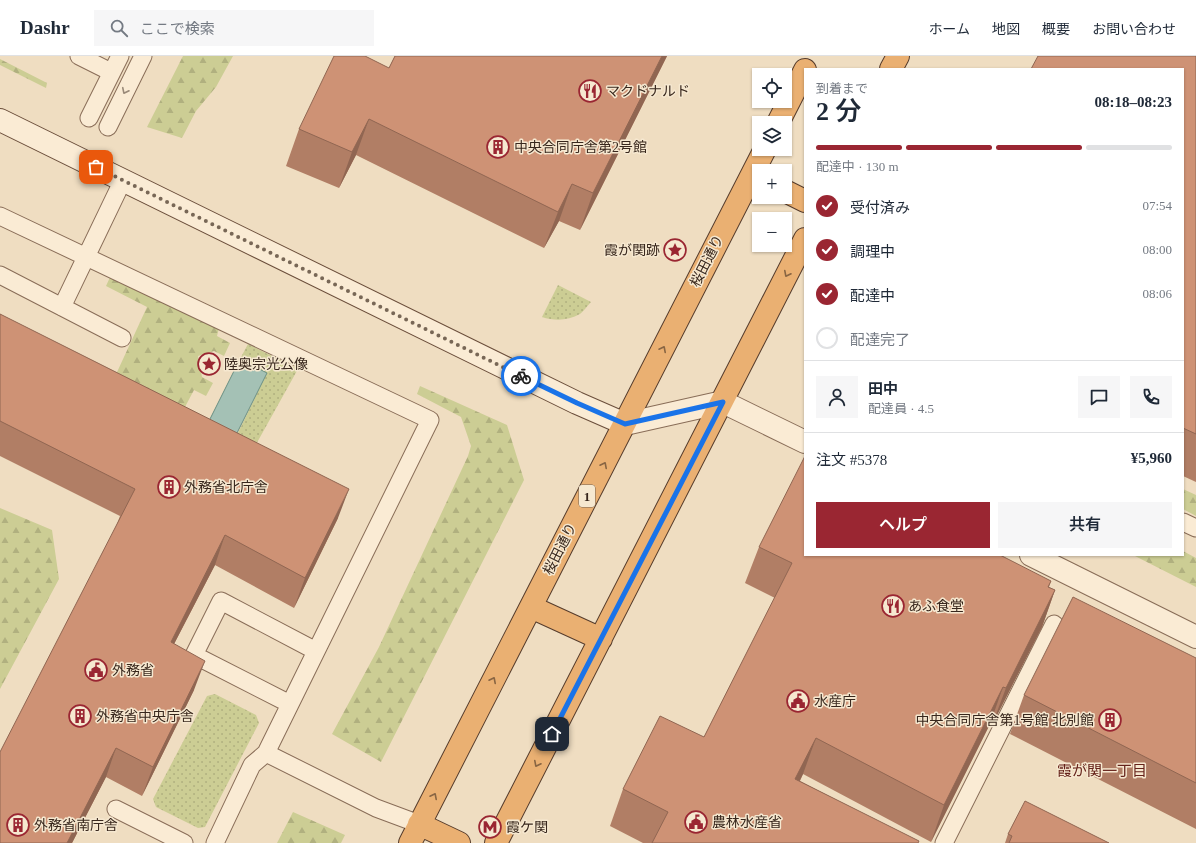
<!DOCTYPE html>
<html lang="ja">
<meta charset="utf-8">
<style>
body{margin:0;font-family:"Times New Roman","Noto Sans JP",serif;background:#f6f6f7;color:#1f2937;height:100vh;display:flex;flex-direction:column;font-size:15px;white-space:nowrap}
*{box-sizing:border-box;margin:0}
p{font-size:13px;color:#747a83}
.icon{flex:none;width:22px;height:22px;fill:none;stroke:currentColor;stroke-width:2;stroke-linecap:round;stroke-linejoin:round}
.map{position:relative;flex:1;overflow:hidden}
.sheet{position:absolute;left:804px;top:12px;width:380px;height:488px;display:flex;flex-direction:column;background:#fff;border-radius:0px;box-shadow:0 1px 3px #0004}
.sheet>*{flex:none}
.buttons{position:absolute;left:752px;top:12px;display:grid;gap:8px}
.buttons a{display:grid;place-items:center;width:40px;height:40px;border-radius:0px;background:#fff;box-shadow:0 1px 3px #0004;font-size:20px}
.pin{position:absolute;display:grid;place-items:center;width:34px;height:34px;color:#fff;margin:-17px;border-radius:8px;box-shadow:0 2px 6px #0006}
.courier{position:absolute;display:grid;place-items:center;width:40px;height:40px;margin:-20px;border:3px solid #1a73e8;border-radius:50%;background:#fff;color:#222;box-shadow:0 1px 5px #0007}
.overview em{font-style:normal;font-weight:600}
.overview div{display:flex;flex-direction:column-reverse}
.overview{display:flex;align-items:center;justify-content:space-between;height:68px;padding:0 12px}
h1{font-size:26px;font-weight:600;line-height:30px}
.bar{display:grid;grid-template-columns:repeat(4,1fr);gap:6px 4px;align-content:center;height:48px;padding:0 12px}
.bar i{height:5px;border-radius:3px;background:#e0e1e3}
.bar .active{background:#9a2632}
.bar p{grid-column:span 4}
.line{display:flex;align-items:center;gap:10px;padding:0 12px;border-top:1px solid #e0e1e3}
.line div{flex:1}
.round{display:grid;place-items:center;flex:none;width:42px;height:42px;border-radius:0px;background:#f6f6f7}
ol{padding:0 12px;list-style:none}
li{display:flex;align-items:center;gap:12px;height:44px}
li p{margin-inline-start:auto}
li .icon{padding:4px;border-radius:50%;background:#9a2632;color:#fff;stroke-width:4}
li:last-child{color:#747a83}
li i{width:22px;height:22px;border:2px solid #e0e1e3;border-radius:50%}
.primary-button{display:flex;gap:8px;margin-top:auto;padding:8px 12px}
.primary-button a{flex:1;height:46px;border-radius:0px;background:#9a2632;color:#fff;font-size:16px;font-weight:600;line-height:46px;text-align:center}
.primary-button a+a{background:#f6f6f7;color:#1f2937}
header{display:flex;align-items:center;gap:24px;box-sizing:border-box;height:56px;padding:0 20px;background:#fff;border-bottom:1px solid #e0e1e3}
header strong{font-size:19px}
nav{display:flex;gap:22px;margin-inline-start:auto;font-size:14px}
.search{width:280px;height:36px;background:#f6f6f7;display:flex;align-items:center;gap:10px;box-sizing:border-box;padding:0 14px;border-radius:0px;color:#747a83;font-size:15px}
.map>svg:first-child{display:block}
.grass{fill:url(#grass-dots)}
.forest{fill:url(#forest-firs)}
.water{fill:#a4c1b5;stroke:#6a8f82}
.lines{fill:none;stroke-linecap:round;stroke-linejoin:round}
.service-casing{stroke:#896d58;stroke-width:19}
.tertiary-casing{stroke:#896d58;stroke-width:24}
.secondary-casing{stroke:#6b4e3b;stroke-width:24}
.trunk-casing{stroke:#563c2c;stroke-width:24}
.service{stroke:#faebd4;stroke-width:17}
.tertiary{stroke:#faebd4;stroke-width:22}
.secondary{stroke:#faebd4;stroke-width:22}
.trunk{stroke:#eab072;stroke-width:22}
.wall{fill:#b17e65}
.shaded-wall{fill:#906652}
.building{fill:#ce9275;stroke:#906652}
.oneway{stroke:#998978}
.oneway2{stroke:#886543}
.done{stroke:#786756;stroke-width:4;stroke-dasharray:0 7.2}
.route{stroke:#1a73e8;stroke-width:5}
.labels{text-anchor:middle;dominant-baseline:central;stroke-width:3;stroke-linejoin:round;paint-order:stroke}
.shield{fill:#f6e8d0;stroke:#716153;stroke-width:1}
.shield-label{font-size:13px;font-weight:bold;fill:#38271d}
.poi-label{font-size:14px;fill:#38271d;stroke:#f6e8d0;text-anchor:start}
.street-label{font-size:14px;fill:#38271d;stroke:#f6e8d0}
.neighbourhood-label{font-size:15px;fill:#66231b;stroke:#f6e8d0}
</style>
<header>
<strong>Dashr</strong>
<div class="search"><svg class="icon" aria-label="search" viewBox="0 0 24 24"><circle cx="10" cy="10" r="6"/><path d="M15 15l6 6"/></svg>ここで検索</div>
<nav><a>ホーム</a><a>地図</a><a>概要</a><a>お問い合わせ</a></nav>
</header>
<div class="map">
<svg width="1196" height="787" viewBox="0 0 1196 787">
<defs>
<pattern id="grass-dots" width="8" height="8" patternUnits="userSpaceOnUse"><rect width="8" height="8" fill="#cccd94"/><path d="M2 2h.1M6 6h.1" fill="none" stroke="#b0b07f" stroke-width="1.8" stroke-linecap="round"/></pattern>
<pattern id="forest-firs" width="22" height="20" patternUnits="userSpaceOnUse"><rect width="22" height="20" fill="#cccd94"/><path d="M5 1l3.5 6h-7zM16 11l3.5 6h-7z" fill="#b0b07f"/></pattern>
</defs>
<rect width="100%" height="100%" fill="#efddc1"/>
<path class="grass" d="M 558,229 L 591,246 C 588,249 584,255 580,258 C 568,265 554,265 542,261 Z
M 248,288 L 298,313 L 249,401 L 235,383 L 267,317 L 240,303 Z
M 215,638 L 256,659 L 259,667 L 205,771 L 198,772 L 156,751 L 153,743 L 207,640 Z"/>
<path class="forest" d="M 183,0 L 233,0 L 216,31 L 196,55 L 182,82 L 147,71 Z
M 0,3 L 47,27 L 46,32 L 0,9 Z
M 111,219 L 219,272 L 217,280 L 230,287 L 224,300 L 214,295 L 198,300 L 202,321 L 213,327 L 206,340 L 194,334 L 177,366 L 112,327 L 147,251 L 106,230 Z
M 420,330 L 507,369 L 524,424 L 381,706 L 332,678 L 379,591 L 468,400 L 471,390 L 461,361 L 417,338 Z
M 1183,433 L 1196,439 L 1196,460 L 1183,453 Z
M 0,452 L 52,474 L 59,523 L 0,633 Z
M 1183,495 L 1196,502 L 1196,531 L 1133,499 L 1183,499 Z
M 293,756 L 345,779 L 341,787 L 277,787 Z"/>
<path class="water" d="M 240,303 L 267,317 L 234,383 L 207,369 Z"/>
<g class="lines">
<g class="service-casing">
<path id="service" d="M 79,0 L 111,16
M 89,62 L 120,0
M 108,71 L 143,0
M 0,160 L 430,364 L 266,697 L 252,709 L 215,787
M 0,219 L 122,282
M 62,251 L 123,124
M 1183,466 L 1196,472
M 290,648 L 194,599 L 221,545 L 316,595
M 266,697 L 376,752 L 419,768
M 116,753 L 184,787
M 944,787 L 1054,568"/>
</g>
<g class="tertiary-casing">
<path id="tertiary" d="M 625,368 L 723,346 L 805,386
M 1031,499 L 1196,581"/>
</g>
<g class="secondary-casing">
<path id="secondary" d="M 0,64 L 577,347 L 625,368"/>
</g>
<g class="trunk-casing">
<path id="trunk" d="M 891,13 L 898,0
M 778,67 L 805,14
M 785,135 L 805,145
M 531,551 L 601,583
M 419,768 L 459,787
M 410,787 L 765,93
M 496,787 L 805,183"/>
</g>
<use href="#service" class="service"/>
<use href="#tertiary" class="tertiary"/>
<use href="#secondary" class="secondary"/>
<use href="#trunk" class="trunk"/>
</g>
<path class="wall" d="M 395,0 L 667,0 L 580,174 L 559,165 L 544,192 L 356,99 L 339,132 L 286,110 L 299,73 L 389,12 Z
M 1196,0 L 1196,426 L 1183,420 L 1183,13 Z
M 0,258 L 338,462 L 294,552 L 215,509 L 174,588 L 194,634 L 142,740 L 106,721 L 72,787 L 0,787 L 120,460 L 0,400 Z
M 759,491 L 1051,525 L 1049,531 L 1055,534 L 1042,571 L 992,669 L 990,668 L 931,786 L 803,718 L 800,725 L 919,787 L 643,787 L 610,770 L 623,733 L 704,681 L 775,542 L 745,527 Z
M 1196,602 L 1196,773 L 1010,678 L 1024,639 Z
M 1008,778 L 1109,787 L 1005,787 Z"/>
<path class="shaded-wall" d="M 662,0 L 667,0 L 580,174 L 593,137 Z
M 369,63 L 356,99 L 339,132 L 352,96 Z
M 572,128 L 559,165 L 544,192 L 558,156 Z
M 349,433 L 338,462 L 294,552 L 305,522 Z
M 225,479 L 215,509 L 160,615 L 171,586 Z
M 1055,534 L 1042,571 L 992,669 L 1006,632 Z
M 205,605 L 194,634 L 142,740 L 153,711 Z
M 1003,631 L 990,668 L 931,786 L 944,749 Z
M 816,682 L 803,718 L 782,760 L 795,723 Z
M 116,692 L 106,721 L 72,787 L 67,787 Z"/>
<path class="building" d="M 334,0 L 365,0 L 389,12 L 395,0 L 662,0 L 593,137 L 572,128 L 558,156 L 369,63 L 352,96 L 299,73 Z
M 1038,0 L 1196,0 L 1196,378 L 1183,372 L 1183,13 L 1031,13 Z
M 0,258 L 349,433 L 305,522 L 225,479 L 171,586 L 205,605 L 153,711 L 116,692 L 82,758 L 67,787 L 0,787 L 0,696 L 135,433 L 0,365 Z
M 805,400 L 805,499 L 1000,499 L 1051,525 L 1048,531 L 1055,534 L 1006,632 L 1003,631 L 944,749 L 816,682 L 795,723 L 919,785 L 918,787 L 652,787 L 668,756 L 623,733 L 660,660 L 704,681 L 792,507 L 759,491 Z
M 1073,541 L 1196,602 L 1196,727 L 1024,639 Z
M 1025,745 L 1109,787 L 1009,787 L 1012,780 L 1008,778 Z"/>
<defs><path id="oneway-chevron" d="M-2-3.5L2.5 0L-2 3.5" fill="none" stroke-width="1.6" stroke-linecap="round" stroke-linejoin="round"/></defs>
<use class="oneway" href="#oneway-chevron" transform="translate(125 35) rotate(116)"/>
<g class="oneway2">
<use href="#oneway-chevron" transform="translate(787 218) rotate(117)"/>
<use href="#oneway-chevron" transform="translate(663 293) rotate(-63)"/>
<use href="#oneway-chevron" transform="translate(604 409) rotate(-63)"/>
<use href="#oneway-chevron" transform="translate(493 624) rotate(-63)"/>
<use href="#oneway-chevron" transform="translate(537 708) rotate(117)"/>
<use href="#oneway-chevron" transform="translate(434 740) rotate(-63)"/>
</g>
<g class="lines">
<path class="done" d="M 96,111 L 521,320"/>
<path class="route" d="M 521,320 L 577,347 L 625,368 L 723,346 L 552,678"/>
</g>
<defs>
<g id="restaurant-ring" transform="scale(1.15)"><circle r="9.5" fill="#f6e8d0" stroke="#9a2632" stroke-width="1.5"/><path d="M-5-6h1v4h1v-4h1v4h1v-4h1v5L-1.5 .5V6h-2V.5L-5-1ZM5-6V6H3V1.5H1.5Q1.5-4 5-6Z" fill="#9a2632"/></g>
<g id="building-ring" transform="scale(1.15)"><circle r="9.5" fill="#f6e8d0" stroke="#9a2632" stroke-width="1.5"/><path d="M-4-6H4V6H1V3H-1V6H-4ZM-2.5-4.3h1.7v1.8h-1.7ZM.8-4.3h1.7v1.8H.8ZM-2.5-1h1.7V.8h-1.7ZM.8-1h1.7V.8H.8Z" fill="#9a2632"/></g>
<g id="sight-ring" transform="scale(1.15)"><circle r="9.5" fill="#f6e8d0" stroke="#9a2632" stroke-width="1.5"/><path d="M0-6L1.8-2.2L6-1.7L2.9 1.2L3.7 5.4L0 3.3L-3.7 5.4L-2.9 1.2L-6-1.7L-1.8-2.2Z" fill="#9a2632"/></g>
<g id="civic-ring" transform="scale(1.15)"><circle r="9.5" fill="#f6e8d0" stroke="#9a2632" stroke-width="1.5"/><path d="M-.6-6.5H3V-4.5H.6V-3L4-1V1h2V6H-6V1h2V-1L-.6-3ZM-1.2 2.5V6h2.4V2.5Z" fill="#9a2632"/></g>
<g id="metro-ring" transform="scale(1.15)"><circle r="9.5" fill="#f6e8d0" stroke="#9a2632" stroke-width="1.5"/><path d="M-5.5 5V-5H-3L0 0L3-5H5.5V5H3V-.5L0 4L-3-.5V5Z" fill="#9a2632"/></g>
</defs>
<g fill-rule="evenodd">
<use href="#restaurant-ring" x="590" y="35"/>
<use href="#building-ring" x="498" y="91"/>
<use href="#sight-ring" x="675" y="194"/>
<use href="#sight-ring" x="209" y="308"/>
<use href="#building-ring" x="169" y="431"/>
<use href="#restaurant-ring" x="893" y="550"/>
<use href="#civic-ring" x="96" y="614"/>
<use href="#civic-ring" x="798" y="645"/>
<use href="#building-ring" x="80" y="660"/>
<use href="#building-ring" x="1110" y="664"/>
<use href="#civic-ring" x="696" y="766"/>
<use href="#building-ring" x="18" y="769"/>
<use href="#metro-ring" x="490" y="771"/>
</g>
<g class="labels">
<rect class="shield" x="579" y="429" width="16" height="22" rx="3"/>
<g class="shield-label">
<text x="587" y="440">1</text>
</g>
<g class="poi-label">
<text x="606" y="35">マクドナルド</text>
<text x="514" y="91">中央合同庁舎第2号館</text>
<text x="660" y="194" text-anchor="end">霞が関跡</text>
<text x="224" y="308">陸奥宗光公像</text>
<text x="184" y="431">外務省北庁舎</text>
<text x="908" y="550">あふ食堂</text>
<text x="112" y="614">外務省</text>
<text x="814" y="645">水産庁</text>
<text x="96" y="660">外務省中央庁舎</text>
<text x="1094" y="664" text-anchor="end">中央合同庁舎第1号館 北別館</text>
<text x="712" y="766">農林水産省</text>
<text x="34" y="769">外務省南庁舎</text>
<text x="506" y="771">霞ケ関</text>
</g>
<g class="street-label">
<text transform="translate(707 205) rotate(-63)">桜田通り</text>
<text transform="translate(560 493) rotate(-63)">桜田通り</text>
</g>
<g class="neighbourhood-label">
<text x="1102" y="715">霞が関一丁目</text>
</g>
</g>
</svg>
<div class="buttons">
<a><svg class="icon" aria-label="locate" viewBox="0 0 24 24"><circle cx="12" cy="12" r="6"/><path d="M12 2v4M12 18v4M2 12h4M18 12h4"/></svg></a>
<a><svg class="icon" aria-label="layers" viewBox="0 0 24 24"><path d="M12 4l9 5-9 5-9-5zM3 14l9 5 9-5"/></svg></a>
<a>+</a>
<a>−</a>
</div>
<div class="pin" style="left:96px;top:111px;background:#ea580c"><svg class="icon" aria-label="bag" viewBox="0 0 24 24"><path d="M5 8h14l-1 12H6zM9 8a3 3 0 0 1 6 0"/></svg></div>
<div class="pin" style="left:552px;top:678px;background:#1f2937"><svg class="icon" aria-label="home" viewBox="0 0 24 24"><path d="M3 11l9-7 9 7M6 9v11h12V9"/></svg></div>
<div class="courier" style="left:521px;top:320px"><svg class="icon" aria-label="bike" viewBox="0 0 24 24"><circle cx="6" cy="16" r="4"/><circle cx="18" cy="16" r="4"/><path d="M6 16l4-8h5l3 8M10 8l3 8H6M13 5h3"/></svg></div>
<section class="sheet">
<div class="overview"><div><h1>2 分</h1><p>到着まで</p></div><em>08:18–08:23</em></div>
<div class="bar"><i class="active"></i><i class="active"></i><i class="active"></i><i></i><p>配達中 · 130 m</p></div>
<ol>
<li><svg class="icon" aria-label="check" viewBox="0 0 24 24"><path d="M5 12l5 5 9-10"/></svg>受付済み<p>07:54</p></li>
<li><svg class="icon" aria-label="check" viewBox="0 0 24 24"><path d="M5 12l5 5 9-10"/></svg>調理中<p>08:00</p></li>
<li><svg class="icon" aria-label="check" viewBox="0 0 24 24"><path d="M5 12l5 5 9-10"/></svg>配達中<p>08:06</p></li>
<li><i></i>配達完了</li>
</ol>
<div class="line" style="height:72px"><a class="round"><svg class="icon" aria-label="person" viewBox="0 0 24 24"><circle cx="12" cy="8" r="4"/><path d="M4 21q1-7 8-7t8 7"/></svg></a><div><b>田中</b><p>配達員 · 4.5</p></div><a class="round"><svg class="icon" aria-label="chat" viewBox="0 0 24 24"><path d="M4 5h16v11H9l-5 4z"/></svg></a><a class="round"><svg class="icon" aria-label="phone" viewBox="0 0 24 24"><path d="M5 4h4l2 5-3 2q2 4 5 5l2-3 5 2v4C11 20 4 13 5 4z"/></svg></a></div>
<div class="line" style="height:52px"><div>注文 #5378</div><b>¥5,960</b></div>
<div class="primary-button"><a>ヘルプ</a><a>共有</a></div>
</section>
</div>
